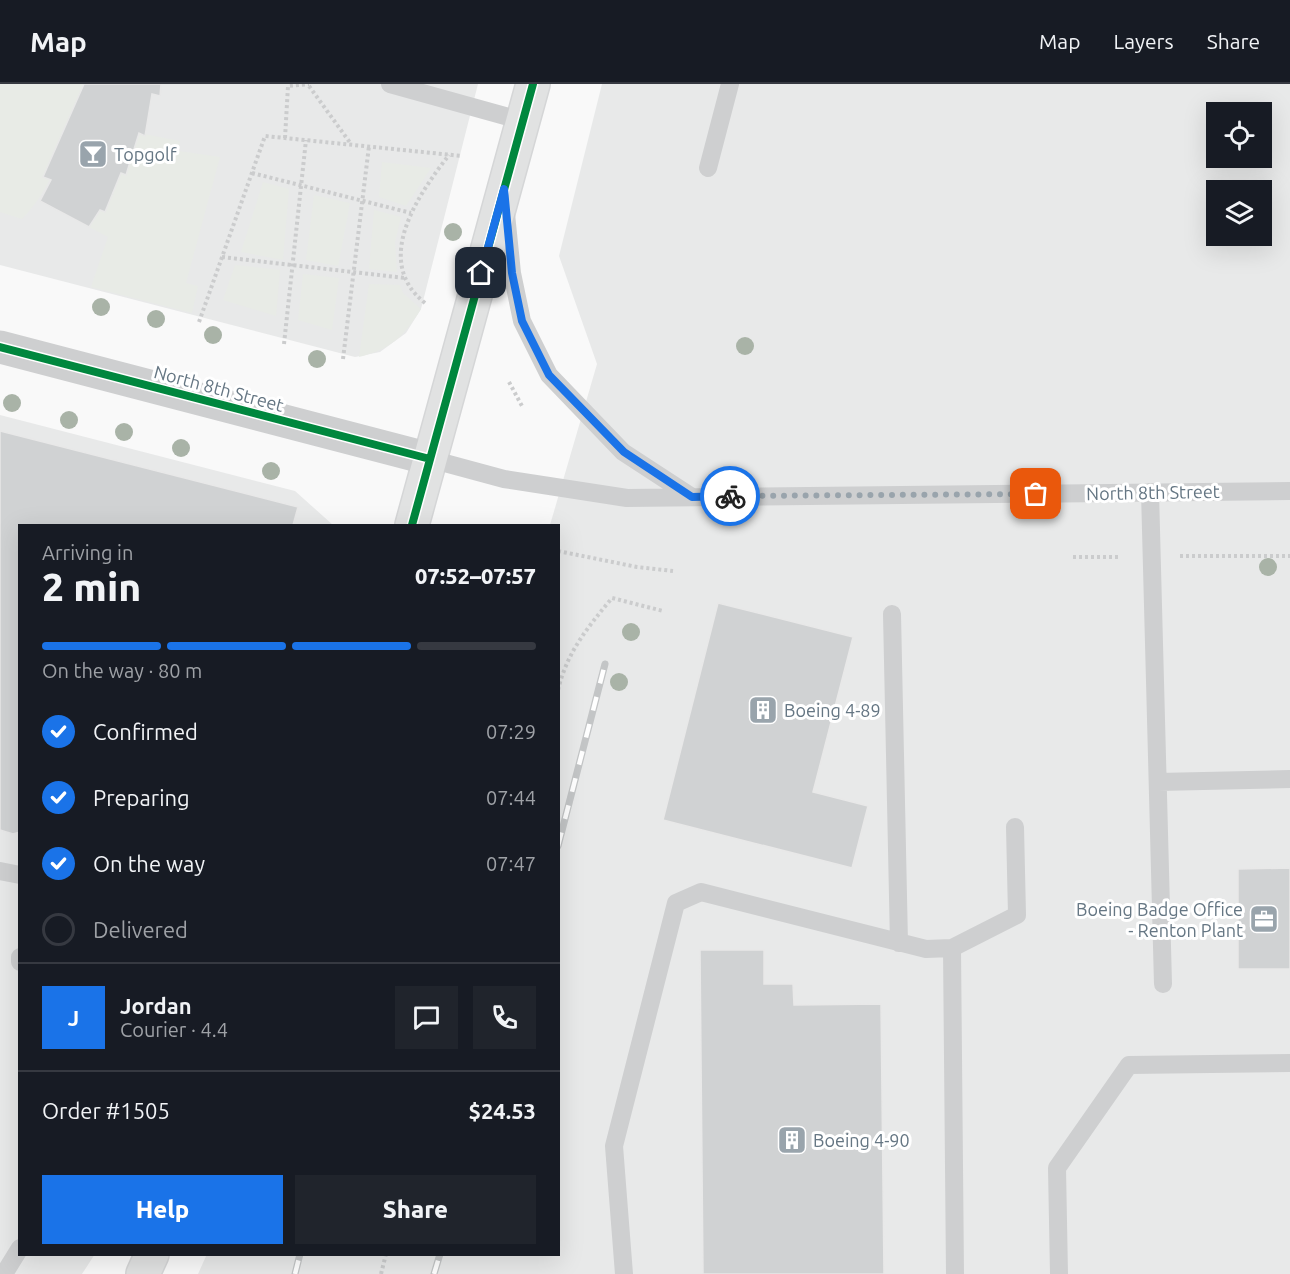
<!DOCTYPE html>
<meta charset="utf-8">
<style>
body{margin:0;font-family:Ubuntu,sans-serif;background:#20242c;color:#f1f3f6;height:100vh;display:flex;flex-direction:column;font-size:22px;white-space:nowrap}
*{box-sizing:border-box;margin:0}
p{font-size:20px;color:#9ea1a6}
.icon{flex:none;width:33px;height:33px;fill:none;stroke:currentColor;stroke-width:2;stroke-linecap:round;stroke-linejoin:round}
.map{position:relative;flex:1;overflow:hidden}
.side{position:absolute;left:18px;top:440px;width:542px;height:732px;display:flex;flex-direction:column;background:#171b24;border-radius:0px;box-shadow:0 6px 24px #0002}
.side>*{flex:none}
.fabs{position:absolute;left:1206px;top:18px;display:grid;gap:12px}
.fabs a{display:grid;place-items:center;width:66px;height:66px;border-radius:0px;background:#171b24;box-shadow:0 6px 24px #0002;font-size:30px}
.pin{position:absolute;display:grid;place-items:center;width:51px;height:51px;color:#fff;margin:-26px;border-radius:12px;box-shadow:0 3px 9px #0006}
.courier{position:absolute;display:grid;place-items:center;width:60px;height:60px;margin:-30px;border:4px solid #1a73e8;border-radius:50%;background:#fff;color:#222;box-shadow:0 2px 8px #0007}
.summary em{font-style:normal;font-weight:800}
.summary div{display:flex;flex-direction:column-reverse}
.summary{display:flex;align-items:center;justify-content:space-between;height:102px;padding:0 24px}
h1{font-size:39px;font-weight:800;line-height:45px}
.bar{display:grid;grid-template-columns:repeat(4,1fr);gap:9px 6px;align-content:center;height:72px;padding:0 24px}
.bar i{height:8px;border-radius:4px;background:#363941}
.bar .current{background:#1a73e8}
.bar p{grid-column:span 4}
.line{display:flex;align-items:center;gap:15px;padding:0 24px;border-top:2px solid #363941}
.line div{flex:1}
.round{display:grid;place-items:center;flex:none;width:63px;height:63px;border-radius:0px;background:#20242c}
ol{padding:0 24px;list-style:none}
li{display:flex;align-items:center;gap:18px;height:66px}
li p{margin-inline-start:auto}
li .icon{padding:6px;border-radius:50%;background:#1a73e8;color:#fff;stroke-width:4}
li:last-child{color:#9ea1a6}
li i{width:33px;height:33px;border:3px solid #363941;border-radius:50%}
.cta{display:flex;gap:12px;margin-top:auto;padding:12px 24px}
.cta a{flex:1;height:69px;border-radius:0px;background:#1a73e8;color:#fff;font-size:24px;font-weight:800;line-height:69px;text-align:center}
.cta a+a{background:#20242c;color:#f1f3f6}
header{display:flex;align-items:center;gap:36px;box-sizing:border-box;height:84px;padding:0 30px;background:#171b24;border-bottom:2px solid #363941}
header strong{font-size:28px}
nav{display:flex;gap:33px;margin-inline-start:auto;font-size:21px}
.map>svg:first-child{display:block}
.built{fill:#e8e9e9;fill-rule:evenodd}
.green{fill:#e8ebe6}
.building{fill:#d0d2d3;stroke:#e8e8e8;stroke-width:1.5}
.lines{fill:none;stroke-linecap:round;stroke-linejoin:round}
.secondary-casing{stroke:#d5d6d7;stroke-width:36}
.path{stroke:#cbcccd;stroke-width:4;stroke-dasharray:3 3;stroke-linecap:butt}
.service{stroke:#cecfd0;stroke-width:18}
.tertiary{stroke:#cecfd0;stroke-width:33}
.secondary{stroke:#e1e2e2;stroke-width:33}
.rail-casing{stroke:#c3c5c6;stroke-width:7}
.rail{stroke:#fff;stroke-width:4.5;stroke-dasharray:14;stroke-linecap:butt}
.cycleway-casing{stroke:#fff;stroke-width:11}
.cycleway{stroke:#00873e;stroke-width:8}
.tree{fill:#a9b3a7}
.done{stroke:#99a4ac;stroke-width:6;stroke-dasharray:0 10.8}
.route{stroke:#1a73e8;stroke-width:8}
.labels{text-anchor:middle;dominant-baseline:central;stroke-width:6;stroke-linejoin:round;paint-order:stroke}
.poi-label{font-size:18px;fill:#657683;stroke:#fff;text-anchor:start}
.street-label{font-size:18px;fill:#657683;stroke:#fff}
</style>
<header>
<strong>Map</strong>
<nav><a>Map</a><a>Layers</a><a>Share</a></nav>
</header>
<div class="map">
<svg width="1290" height="1190" viewBox="0 0 1290 1190">
<rect width="100%" height="100%" fill="#f9f9f9"/>
<path class="built" d="M 0,0 L 478,0 L 421,225 L 406,249 L 380,268 L 355,273 L 0,181 Z
M 602,0 L 1290,0 L 1290,1190 L 198,1190 L 207,1170 L 558,1170 L 558,441 L 550,441 L 597,280 L 559,172 ZM 1216,28 L 1262,28 L 1262,74 L 1216,74 ZM 1216,106 L 1262,106 L 1262,152 L 1216,152 Z
M 0,331 L 295,407 L 333,441 L 20,441 L 20,1170 L 95,1170 L 82,1190 L 0,1190 Z"/>
<path class="green" d="M 0,0 L 84,0 C 68,48 58,98 22,135 L 0,128 Z
M 139,49 L 180,57 L 179,67 L 220,73 L 186,199 L 198,202 L 192,229 L 91,203 L 108,153 L 89,143 L 121,89 Z
M 382,78 L 431,84 L 406,122 L 379,113 Z
M 263,98 L 289,105 L 283,176 L 241,168 Z
M 314,111 L 350,119 L 338,182 L 306,176 Z
M 374,126 L 401,133 L 395,158 L 397,188 L 369,185 Z
M 235,181 L 280,186 L 276,232 L 223,216 Z
M 303,190 L 339,194 L 332,246 L 298,236 Z
M 369,200 L 400,201 L 403,209 L 421,225 C 404,252 391,265 359,273 Z"/>
<path class="building" d="M 84,0 L 161,0 L 160,12 L 152,10 L 145,52 L 139,49 L 126,91 L 121,89 L 105,128 L 100,126 L 89,143 L 40,117 L 51,96 L 43,93 Z
M 0,347 L 298,423 L 293,441 L 20,441 L 20,748 L 13,750 L 0,746 Z
M 718,519 L 853,553 L 813,708 L 868,722 L 852,784 L 663,736 Z
M 1290,784 L 1290,885 L 1238,885 L 1238,785 Z
M 700,866 L 764,866 L 764,900 L 793,900 L 794,921 L 881,920 L 884,1190 L 703,1190 Z"/>
<g class="lines">
<g class="secondary-casing">
<path id="secondary" d="M 412,441 L 533,0
M 143,1190 L 152,1170"/>
</g>
<path class="path" d="M 309,2 L 351,60
M 285,54 L 288,2 L 309,0
M 252,89 L 411,129
M 222,173 L 405,194
M 425,219 C 372,177 418,111 449,71
M 199,238 L 265,52 L 462,72
M 284,260 L 306,56
M 343,275 L 369,62
M 509,298 L 522,322
M 558,467 L 637,483 L 673,487
M 1180,472 L 1290,472
M 1073,473 L 1121,473
M 558,606 C 567,568 588,543 612,514 L 663,527
M 381,1190 L 386,1170"/>
<path class="service" d="M 390,0 L 523,37
M 708,84 L 730,0
M 506,130 L 512,189 L 522,237 L 549,291 L 623,368 L 692,413
M 430,375 L 504,395 L 627,414 L 1290,407
M 1150,408 L 1163,900
M 892,530 L 899,859
M 1158,698 L 1290,695
M 0,787 L 20,791
M 952,864 L 1017,831 L 1015,743
M 20,873 L 20,878
M 4,1190 L 20,1164
M 624,1190 L 614,1062 L 676,819 L 701,808 L 926,865 L 952,864 L 955,1190
M 1059,1190 L 1057,1084 L 1129,981 L 1290,979"/>
<path class="tertiary" d="M 0,263 L 430,375"/>
<use href="#secondary" class="secondary"/>
<g class="rail-casing">
<path id="rail" d="M 558,762 L 605,580
M 295,1190 L 300,1170
M 434,1190 L 440,1170"/>
</g>
<use href="#rail" class="rail"/>
<g class="cycleway-casing">
<path id="cycleway" d="M 0,263 L 430,375
M 412,441 L 533,0"/>
</g>
<use href="#cycleway" class="cycleway"/>
</g>
<g class="tree">
<circle cx="453" cy="148" r="9"/>
<circle cx="101" cy="223" r="9"/>
<circle cx="156" cy="235" r="9"/>
<circle cx="213" cy="251" r="9"/>
<circle cx="745" cy="262" r="9"/>
<circle cx="317" cy="275" r="9"/>
<circle cx="12" cy="319" r="9"/>
<circle cx="69" cy="336" r="9"/>
<circle cx="124" cy="348" r="9"/>
<circle cx="181" cy="364" r="9"/>
<circle cx="271" cy="387" r="9"/>
<circle cx="1268" cy="483" r="9"/>
<circle cx="631" cy="548" r="9"/>
<circle cx="619" cy="598" r="9"/>
</g>
<g class="lines">
<path class="done" d="M 730,412 L 1036,410"/>
<path class="route" d="M 481,189 L 504,105 L 512,189 L 522,237 L 549,291 L 624,368 L 692,413 L 730,412"/>
</g>
<defs>
<g id="bar-square" transform="scale(1.5)"><rect x="-9" y="-9" width="18" height="18" rx="4" fill="#99a4ac" stroke="#fff"/><path d="M-6-5H6L.8 .8V4.5H3.5V6h-7V4.5H-.8V.8Z" fill="#fff"/></g>
<g id="building-square" transform="scale(1.5)"><rect x="-9" y="-9" width="18" height="18" rx="4" fill="#99a4ac" stroke="#fff"/><path d="M-4-6H4V6H1V3H-1V6H-4ZM-2.5-4.3h1.7v1.8h-1.7ZM.8-4.3h1.7v1.8H.8ZM-2.5-1h1.7V.8h-1.7ZM.8-1h1.7V.8H.8Z" fill="#fff"/></g>
<g id="office-square" transform="scale(1.5)"><rect x="-9" y="-9" width="18" height="18" rx="4" fill="#99a4ac" stroke="#fff"/><path d="M-6-3h4V-5.5h4V-3h4V5H-6ZM-1-4.5V-3h2v-1.5ZM-6 0V1H6V0Z" fill="#fff"/></g>
</defs>
<g fill-rule="evenodd">
<use href="#bar-square" x="93" y="70"/>
<use href="#building-square" x="763" y="626"/>
<use href="#office-square" x="1264" y="835"/>
<use href="#building-square" x="792" y="1056"/>
</g>
<g class="labels">
<g class="poi-label">
<text x="114" y="70">Topgolf</text>
<text x="784" y="626">Boeing 4-89</text>
<text x="1243" y="825" text-anchor="end">Boeing Badge Office<tspan x="1243" dy="21">- Renton Plant</tspan></text>
<text x="813" y="1056">Boeing 4-90</text>
</g>
<g class="street-label">
<text transform="translate(219 304) rotate(15)">North 8th Street</text>
<text transform="translate(1153 408) rotate(-1)">North 8th Street</text>
</g>
</g>
</svg>
<div class="fabs">
<a><svg class="icon" aria-label="locate" viewBox="0 0 24 24"><circle cx="12" cy="12" r="6"/><path d="M12 2v4M12 18v4M2 12h4M18 12h4"/></svg></a>
<a><svg class="icon" aria-label="layers" viewBox="0 0 24 24"><path d="M12 4l9 5-9 5-9-5zM3 14l9 5 9-5"/></svg></a>
</div>
<div class="pin" style="left:1036px;top:410px;background:#ea580c"><svg class="icon" aria-label="bag" viewBox="0 0 24 24"><path d="M5 8h14l-1 12H6zM9 8a3 3 0 0 1 6 0"/></svg></div>
<div class="pin" style="left:481px;top:189px;background:#1f2937"><svg class="icon" aria-label="home" viewBox="0 0 24 24"><path d="M3 11l9-7 9 7M6 9v11h12V9"/></svg></div>
<div class="courier" style="left:730px;top:412px"><svg class="icon" aria-label="bike" viewBox="0 0 24 24"><circle cx="6" cy="16" r="4"/><circle cx="18" cy="16" r="4"/><path d="M6 16l4-8h5l3 8M10 8l3 8H6M13 5h3"/></svg></div>
<section class="side">
<div class="summary"><div><h1>2 min</h1><p>Arriving in</p></div><em>07:52–07:57</em></div>
<div class="bar"><i class="current"></i><i class="current"></i><i class="current"></i><i></i><p>On the way · 80 m</p></div>
<ol>
<li><svg class="icon" aria-label="check" viewBox="0 0 24 24"><path d="M5 12l5 5 9-10"/></svg>Confirmed<p>07:29</p></li>
<li><svg class="icon" aria-label="check" viewBox="0 0 24 24"><path d="M5 12l5 5 9-10"/></svg>Preparing<p>07:44</p></li>
<li><svg class="icon" aria-label="check" viewBox="0 0 24 24"><path d="M5 12l5 5 9-10"/></svg>On the way<p>07:47</p></li>
<li><i></i>Delivered</li>
</ol>
<div class="line" style="height:108px"><b class="round" style="background:#1a73e8;color:#fff">J</b><div><b>Jordan</b><p>Courier · 4.4</p></div><a class="round"><svg class="icon" aria-label="chat" viewBox="0 0 24 24"><path d="M4 5h16v11H9l-5 4z"/></svg></a><a class="round"><svg class="icon" aria-label="phone" viewBox="0 0 24 24"><path d="M5 4h4l2 5-3 2q2 4 5 5l2-3 5 2v4C11 20 4 13 5 4z"/></svg></a></div>
<div class="line" style="height:78px"><div>Order #1505</div><b>$24.53</b></div>
<div class="cta"><a>Help</a><a>Share</a></div>
</section>
</div>
